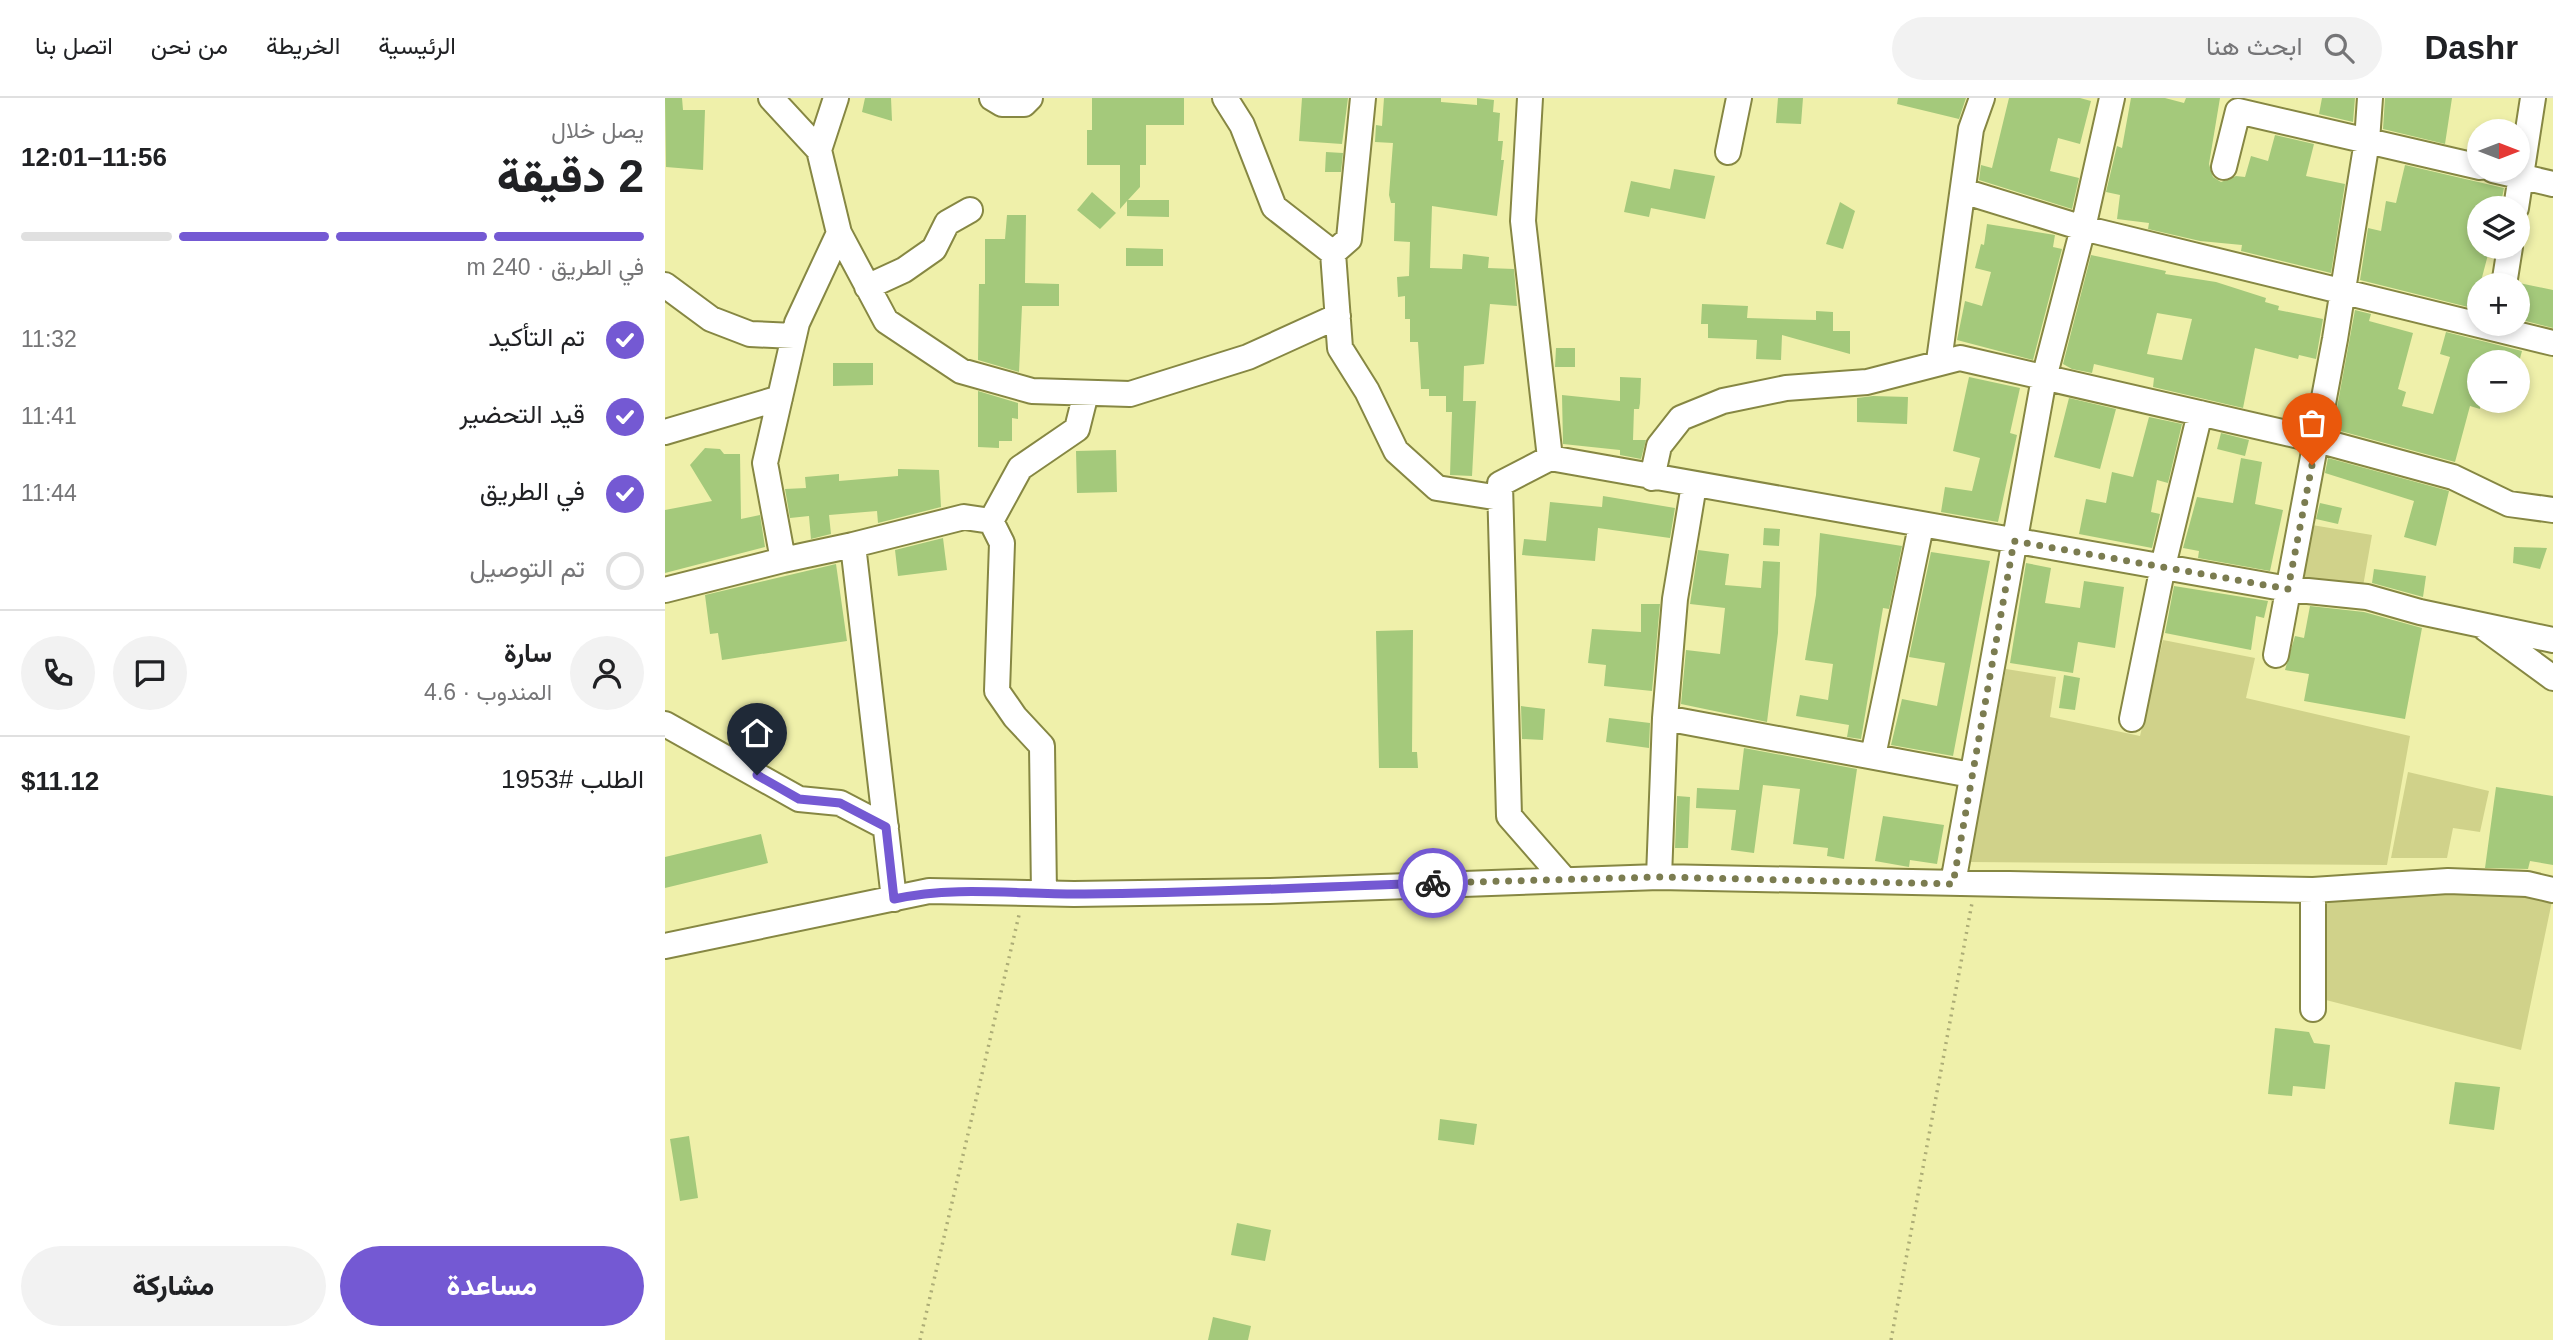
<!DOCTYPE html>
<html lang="ar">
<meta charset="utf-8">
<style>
body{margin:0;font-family:Helvetica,Vazirmatn,sans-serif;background:#f2f2f2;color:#202124;direction:rtl;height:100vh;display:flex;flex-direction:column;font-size:26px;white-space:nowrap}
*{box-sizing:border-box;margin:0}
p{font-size:23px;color:#757577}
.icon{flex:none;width:38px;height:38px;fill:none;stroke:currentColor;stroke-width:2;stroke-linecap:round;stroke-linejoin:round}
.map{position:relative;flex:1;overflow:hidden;direction:ltr}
.side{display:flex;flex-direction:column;background:#fff;width:665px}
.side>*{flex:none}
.needle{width:46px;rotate:90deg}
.buttons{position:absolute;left:1802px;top:21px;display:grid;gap:14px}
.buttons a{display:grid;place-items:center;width:63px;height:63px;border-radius:50%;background:#fff;box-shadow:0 4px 10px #0003;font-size:35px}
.pin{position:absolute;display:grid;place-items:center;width:60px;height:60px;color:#fff;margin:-72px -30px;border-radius:50% 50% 50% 0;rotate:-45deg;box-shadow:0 0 7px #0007}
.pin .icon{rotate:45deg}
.courier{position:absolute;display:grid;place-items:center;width:70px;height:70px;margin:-35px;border:5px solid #7459d3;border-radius:50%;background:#fff;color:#222;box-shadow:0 2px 9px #0007}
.overview em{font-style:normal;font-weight:800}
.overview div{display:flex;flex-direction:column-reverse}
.overview{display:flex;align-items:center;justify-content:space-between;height:119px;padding:0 21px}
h1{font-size:46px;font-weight:800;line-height:52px}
.bar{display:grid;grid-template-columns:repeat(4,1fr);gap:10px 7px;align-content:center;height:84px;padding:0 21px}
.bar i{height:9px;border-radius:5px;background:#e0e0e0}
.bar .selected{background:#7459d3}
.bar p{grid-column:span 4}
.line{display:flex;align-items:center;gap:18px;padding:0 21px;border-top:2px solid #e0e0e0}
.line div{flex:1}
.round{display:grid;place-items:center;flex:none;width:74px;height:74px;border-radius:37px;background:#f2f2f2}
ol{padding:0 21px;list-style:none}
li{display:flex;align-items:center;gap:21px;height:77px}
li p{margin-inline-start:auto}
li .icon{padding:7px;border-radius:50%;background:#7459d3;color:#fff;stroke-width:4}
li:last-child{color:#757577}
li i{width:38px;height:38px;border:4px solid #e0e0e0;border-radius:50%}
.primary-button{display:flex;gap:14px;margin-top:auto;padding:14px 21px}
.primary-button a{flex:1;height:80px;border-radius:42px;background:#7459d3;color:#fff;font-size:28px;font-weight:800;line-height:80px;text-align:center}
.primary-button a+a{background:#f2f2f2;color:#202124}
header{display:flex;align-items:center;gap:42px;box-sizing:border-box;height:98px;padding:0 35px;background:#fff;border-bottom:2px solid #e0e0e0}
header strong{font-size:33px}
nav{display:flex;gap:38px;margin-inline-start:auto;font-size:24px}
.search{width:490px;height:63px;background:#f2f2f2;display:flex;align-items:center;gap:18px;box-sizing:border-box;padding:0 24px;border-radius:38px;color:#757577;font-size:26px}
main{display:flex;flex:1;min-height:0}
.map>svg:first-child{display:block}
.green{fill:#d0d28a}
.building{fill:#a4c97b;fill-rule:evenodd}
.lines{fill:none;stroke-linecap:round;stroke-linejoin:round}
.street-casing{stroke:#868743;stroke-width:28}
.path{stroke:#acac76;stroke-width:3.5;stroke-dasharray:2 5;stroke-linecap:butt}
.street{stroke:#fff;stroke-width:24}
.done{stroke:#7b7c50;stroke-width:7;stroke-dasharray:0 12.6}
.route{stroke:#7459d3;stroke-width:9}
</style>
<header>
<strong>Dashr</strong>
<div class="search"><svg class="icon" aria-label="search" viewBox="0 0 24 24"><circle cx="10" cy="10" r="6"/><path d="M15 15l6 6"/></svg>ابحث هنا</div>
<nav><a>الرئيسية</a><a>الخريطة</a><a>من نحن</a><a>اتصل بنا</a></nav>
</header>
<main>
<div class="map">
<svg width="1888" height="1242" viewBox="0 0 1888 1242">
<rect width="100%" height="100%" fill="#eff0aa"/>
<path class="green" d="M 1641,426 L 1707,437 L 1697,494 L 1631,482 Z
M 1498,542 L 1590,560 L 1581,600 L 1745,638 L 1722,767 L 1304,764 L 1341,571 L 1391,579 L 1385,619 L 1475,638 Z
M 1743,674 L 1824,693 L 1815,734 L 1788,730 L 1782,760 L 1726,760 Z
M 1787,790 L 1863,796 L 1887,803 L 1856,952 L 1657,901 L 1658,797 Z"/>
<path class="building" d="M 0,0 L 17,0 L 18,12 L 40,12 L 38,72 L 1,69 Z
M 200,0 L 226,0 L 227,23 L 197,14 Z
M 427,0 L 519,0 L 519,27 L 481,27 L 481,67 L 475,67 L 475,89 L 463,102 L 504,102 L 504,119 L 462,118 L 462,103 L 455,111 L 455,67 L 422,67 L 422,32 L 427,32 Z
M 637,0 L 683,0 L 677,46 L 634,43 Z
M 719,0 L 776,0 L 776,4 L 812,7 L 812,0 L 829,2 L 828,14 L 835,15 L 833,43 L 838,43 L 836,62 L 839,62 L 832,118 L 767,108 L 765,170 L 797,171 L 798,156 L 824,159 L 823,170 L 849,171 L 852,208 L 825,206 L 819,266 L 799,268 L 798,303 L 811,303 L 807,378 L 785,377 L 787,314 L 781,314 L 781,298 L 764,298 L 764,291 L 756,291 L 753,244 L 745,244 L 745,221 L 740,221 L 740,198 L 733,199 L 732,179 L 744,178 L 745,144 L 729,143 L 730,105 L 726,105 L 724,97 L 728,45 L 710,44 L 711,27 L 717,28 Z
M 1113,0 L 1138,0 L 1136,26 L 1111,25 Z
M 1233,0 L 1301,0 L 1294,21 L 1232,6 Z
M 1344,0 L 1415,0 L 1426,3 L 1415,46 L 1393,40 L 1385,73 L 1414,80 L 1407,111 L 1314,82 L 1316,67 L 1327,70 Z
M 1466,0 L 1500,0 L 1519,5 L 1521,0 L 1555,0 L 1544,66 L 1548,79 L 1556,84 L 1571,78 L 1580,79 L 1586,58 L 1603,63 L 1610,37 L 1649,46 L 1641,78 L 1680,86 L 1666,175 L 1576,153 L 1577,147 L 1535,143 L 1483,131 L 1484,125 L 1452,121 L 1455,97 L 1441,94 L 1452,48 L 1457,50 Z
M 1657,0 L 1690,0 L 1688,24 L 1654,16 Z
M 1720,0 L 1787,0 L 1780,46 L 1718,31 Z
M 661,54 L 678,55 L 676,74 L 660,74 Z
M 1740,67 L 1839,90 L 1835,110 L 1815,110 L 1815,149 L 1825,149 L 1815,187 L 1815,212 L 1695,182 L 1703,130 L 1716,133 L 1721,103 L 1731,105 Z
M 1009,71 L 1050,78 L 1040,121 L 986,110 L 984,119 L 959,114 L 966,83 L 1005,91 Z
M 427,94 L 451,115 L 435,131 L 412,112 Z
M 1175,104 L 1190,113 L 1178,151 L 1161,146 Z
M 342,117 L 361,117 L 360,185 L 394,186 L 394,208 L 357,208 L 354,274 L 313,262 L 314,186 L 320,186 L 320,141 L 340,141 Z
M 1322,126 L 1390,137 L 1388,149 L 1397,151 L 1368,262 L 1292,242 L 1300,203 L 1317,208 L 1326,174 L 1310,170 L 1316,146 L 1319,147 Z
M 461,150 L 498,151 L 498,168 L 461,168 Z
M 1426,157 L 1501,173 L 1500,176 L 1551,184 L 1601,200 L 1600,204 L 1614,208 L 1613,212 L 1658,221 L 1651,261 L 1634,257 L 1633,261 L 1590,250 L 1578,310 L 1488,289 L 1489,280 L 1429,266 L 1427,275 L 1407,271 L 1398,266 ZM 1492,215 L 1527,221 L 1517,262 L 1482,256 Z
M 1854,185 L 1888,192 L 1888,230 L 1853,221 Z
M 1037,206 L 1083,208 L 1082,220 L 1151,222 L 1151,213 L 1168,214 L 1168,233 L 1185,233 L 1185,256 L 1117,237 L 1116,262 L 1091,261 L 1092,242 L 1043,240 L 1043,226 L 1036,226 Z
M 1690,212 L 1706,216 L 1704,223 L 1748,235 L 1733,291 L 1741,294 L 1737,308 L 1768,316 L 1785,259 L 1775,256 L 1781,234 L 1857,253 L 1854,264 L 1815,264 L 1815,311 L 1805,308 L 1790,364 L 1668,331 Z
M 891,250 L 910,250 L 910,269 L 890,269 Z
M 168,265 L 208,265 L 208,287 L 168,288 Z
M 955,279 L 976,280 L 975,305 L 974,311 L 969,311 L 968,342 L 981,342 L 976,361 L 955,357 L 955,352 L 898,346 L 897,297 L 955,303 Z
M 1304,279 L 1355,290 L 1345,335 L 1352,337 L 1333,424 L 1276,414 L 1280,389 L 1307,393 L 1315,360 L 1288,353 Z
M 313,293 L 353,305 L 353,321 L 347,320 L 347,343 L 334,343 L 334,350 L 313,349 Z
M 1208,298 L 1243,299 L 1242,326 L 1192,324 L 1192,300 Z
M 1404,300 L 1451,311 L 1435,371 L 1389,359 Z
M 1484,319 L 1517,326 L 1503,385 L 1492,382 L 1486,414 L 1495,416 L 1487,450 L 1414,436 L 1421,401 L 1441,405 L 1447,374 L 1468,379 Z
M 1556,335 L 1584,342 L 1580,358 L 1552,351 Z
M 40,350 L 55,351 L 59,356 L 75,356 L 76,421 L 95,417 L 100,449 L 0,475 L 0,412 L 47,403 L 25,367 Z
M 451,352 L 452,394 L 412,395 L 411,353 Z
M 1576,360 L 1597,364 L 1590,406 L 1618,412 L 1605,473 L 1533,460 L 1534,453 L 1518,450 L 1532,399 L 1568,405 Z
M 1663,360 L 1784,393 L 1771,448 L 1739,439 L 1749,403 L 1660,375 Z
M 233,371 L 274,372 L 276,409 L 213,425 L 212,413 L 164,417 L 166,436 L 146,441 L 144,418 L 125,420 L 120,391 L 141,390 L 140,379 L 174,376 L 174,383 L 233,378 Z
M 938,398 L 1010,410 L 1005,440 L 933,430 L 930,463 L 857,457 L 859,441 L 881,443 L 885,404 L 937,409 Z
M 1655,405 L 1677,410 L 1673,426 L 1651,421 Z
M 1099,430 L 1115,431 L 1114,448 L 1098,447 Z
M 1155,435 L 1237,448 L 1224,511 L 1218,510 L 1196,641 L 1182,639 L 1184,627 L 1131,618 L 1135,597 L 1163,602 L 1168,566 L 1140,562 L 1151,497 Z
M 278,440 L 282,472 L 233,478 L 230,452 Z
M 1849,449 L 1882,450 L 1875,471 L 1848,465 Z
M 1033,452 L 1064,456 L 1060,487 L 1096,490 L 1098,463 L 1115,464 L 1113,535 L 1102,624 L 1016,606 L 1021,552 L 1055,556 L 1060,510 L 1025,506 Z
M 1266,454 L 1325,463 L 1288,658 L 1226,647 L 1237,601 L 1272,608 L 1280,565 L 1244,559 Z
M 1361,465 L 1386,470 L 1380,505 L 1415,510 L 1419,483 L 1459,489 L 1450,550 L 1413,544 L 1408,575 L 1345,565 Z
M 171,466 L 182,543 L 57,562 L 53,535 L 45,536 L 40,497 Z
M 1709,471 L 1761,478 L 1758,499 L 1707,485 Z
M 1509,488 L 1603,503 L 1599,520 L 1591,518 L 1586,552 L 1500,535 Z
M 976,506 L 995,506 L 987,593 L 939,588 L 941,567 L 923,565 L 927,531 L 976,534 Z
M 1645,508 L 1699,514 L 1757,530 L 1740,621 L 1639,603 L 1644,576 L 1620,572 L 1630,538 L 1639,540 Z
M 748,532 L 747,654 L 752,654 L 753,670 L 714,670 L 711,533 Z
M 1399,577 L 1415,580 L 1410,612 L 1394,610 Z
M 856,608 L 880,611 L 878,642 L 857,641 Z
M 944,620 L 985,625 L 984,650 L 941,644 Z
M 1079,650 L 1192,671 L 1179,761 L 1162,758 L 1163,750 L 1128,746 L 1135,691 L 1098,687 L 1089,755 L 1066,752 L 1071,712 L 1031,710 L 1032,690 L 1074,692 Z
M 1831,689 L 1888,698 L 1888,767 L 1865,763 L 1863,771 L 1820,770 Z
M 1012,698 L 1025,699 L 1023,750 L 1010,750 Z
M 1218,718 L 1279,727 L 1272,766 L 1245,762 L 1244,769 L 1210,763 Z
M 96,736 L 103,765 L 0,790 L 0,759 Z
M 1610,930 L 1644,934 L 1649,945 L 1665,947 L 1660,991 L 1628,988 L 1627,998 L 1603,996 Z
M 1790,984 L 1835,989 L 1829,1032 L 1784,1026 Z
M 775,1021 L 812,1026 L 809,1047 L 773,1042 Z
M 24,1038 L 33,1100 L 15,1103 L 5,1041 Z
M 572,1125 L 606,1132 L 600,1163 L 566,1157 Z
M 548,1219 L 586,1228 L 583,1242 L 543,1242 Z"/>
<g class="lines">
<g class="street-casing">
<path id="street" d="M 106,0 L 154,52 L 174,135 L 221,223 L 296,273 L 367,293 L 465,296 L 583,259 L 673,218
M 327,0 L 337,6 L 359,6 L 365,0
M 560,0 L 577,27 L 609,109 L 668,155
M 698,0 L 684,141 L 668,155 L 675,250 L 702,293 L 731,353 L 772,390 L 835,400
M 865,0 L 858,123 L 885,360
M 154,52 L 171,0
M 1063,54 L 1074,0
M 1559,69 L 1573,13 L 1815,69
M 1828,72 L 1888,86
M 1298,93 L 1418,130 L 1888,245
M 1851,110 L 1868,0
M 174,135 L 132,225 L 100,365 L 118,462 L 188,447 L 229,801
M 0,187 L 46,221 L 85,236 L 129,238
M 1839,187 L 1845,149
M 202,189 L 239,172 L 269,151 L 282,125 L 305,112
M 1274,263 L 1306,31 L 1317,0
M 0,334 L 115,300
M 987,380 L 994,348 L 1016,320 L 1058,303 L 1121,290 L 1202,284 L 1295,260 L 1652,342 L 1788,379 L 1844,406 L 1888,412
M 326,423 L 355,370 L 412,331 L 421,295
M 188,447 L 299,419 L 326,423 L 337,445 L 332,593 L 350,619 L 377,648 L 379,795
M 0,492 L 118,462
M 1821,531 L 1888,580
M 1611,557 L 1670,241 L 1702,43 L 1705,0
M 1000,620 L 1306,677
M 1467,621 L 1498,468 L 1535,315
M 0,626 L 134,701 L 175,705 L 221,729
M 1208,658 L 1256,428
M 994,779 L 1000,620 L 1010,501 L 1029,387
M 898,780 L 844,718 L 835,386 L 885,360 L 1623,491 L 1702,499 L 1755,514 L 1888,542
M 1288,785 L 1379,280 L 1418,130 L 1447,0
M 1648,792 L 1648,911
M 0,848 L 264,793 L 409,796 L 605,793 L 994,779 L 1648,792 L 1783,783 L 1862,786 L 1888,792"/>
</g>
<path class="path" d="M 255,1242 L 354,817
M 1226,1242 L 1307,805"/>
<use href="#street" class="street"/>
</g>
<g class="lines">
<path class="done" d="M 768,785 L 994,779 L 1288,786 L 1349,443 L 1623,491 L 1647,367"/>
<path class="route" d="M 92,677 L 134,701 L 175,705 L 221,729 L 229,801 C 292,787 356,797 420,796 C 536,795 652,789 768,785"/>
</g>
</svg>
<div class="buttons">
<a><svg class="needle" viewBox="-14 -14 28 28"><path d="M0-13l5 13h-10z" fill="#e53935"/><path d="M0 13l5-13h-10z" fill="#757577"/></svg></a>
<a><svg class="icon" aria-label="layers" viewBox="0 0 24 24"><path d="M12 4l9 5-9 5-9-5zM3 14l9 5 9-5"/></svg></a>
<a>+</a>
<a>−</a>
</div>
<div class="pin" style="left:1647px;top:367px;background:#ea580c"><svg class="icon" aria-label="bag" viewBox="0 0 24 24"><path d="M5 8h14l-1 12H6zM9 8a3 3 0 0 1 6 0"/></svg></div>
<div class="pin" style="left:92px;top:677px;background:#1f2937"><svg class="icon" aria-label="home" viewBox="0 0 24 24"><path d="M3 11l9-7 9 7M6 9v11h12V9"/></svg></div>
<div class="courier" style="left:768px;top:785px"><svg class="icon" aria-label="bike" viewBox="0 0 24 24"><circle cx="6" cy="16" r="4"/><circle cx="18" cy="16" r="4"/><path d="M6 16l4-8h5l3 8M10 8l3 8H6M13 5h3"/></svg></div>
</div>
<section class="side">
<div class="overview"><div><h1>2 دقيقة</h1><p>يصل خلال</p></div><em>11:56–12:01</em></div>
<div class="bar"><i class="selected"></i><i class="selected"></i><i class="selected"></i><i></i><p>في الطريق · 240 m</p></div>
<ol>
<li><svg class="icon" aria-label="check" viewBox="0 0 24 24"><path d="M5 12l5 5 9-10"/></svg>تم التأكيد<p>11:32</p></li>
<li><svg class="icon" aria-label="check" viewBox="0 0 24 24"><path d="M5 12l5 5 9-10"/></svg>قيد التحضير<p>11:41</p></li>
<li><svg class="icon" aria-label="check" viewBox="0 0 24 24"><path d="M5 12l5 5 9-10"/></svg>في الطريق<p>11:44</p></li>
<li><i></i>تم التوصيل</li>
</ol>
<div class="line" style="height:126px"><a class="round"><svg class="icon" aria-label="person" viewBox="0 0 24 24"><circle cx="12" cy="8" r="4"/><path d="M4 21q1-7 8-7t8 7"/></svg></a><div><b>سارة</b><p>المندوب · 4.6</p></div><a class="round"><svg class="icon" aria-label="chat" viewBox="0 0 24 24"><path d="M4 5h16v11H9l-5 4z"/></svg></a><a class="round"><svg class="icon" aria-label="phone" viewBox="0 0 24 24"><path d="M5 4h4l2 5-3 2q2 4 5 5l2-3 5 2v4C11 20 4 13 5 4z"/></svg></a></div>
<div class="line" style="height:91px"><div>الطلب #1953</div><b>$11.12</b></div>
<div class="primary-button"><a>مساعدة</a><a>مشاركة</a></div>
</section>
</main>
